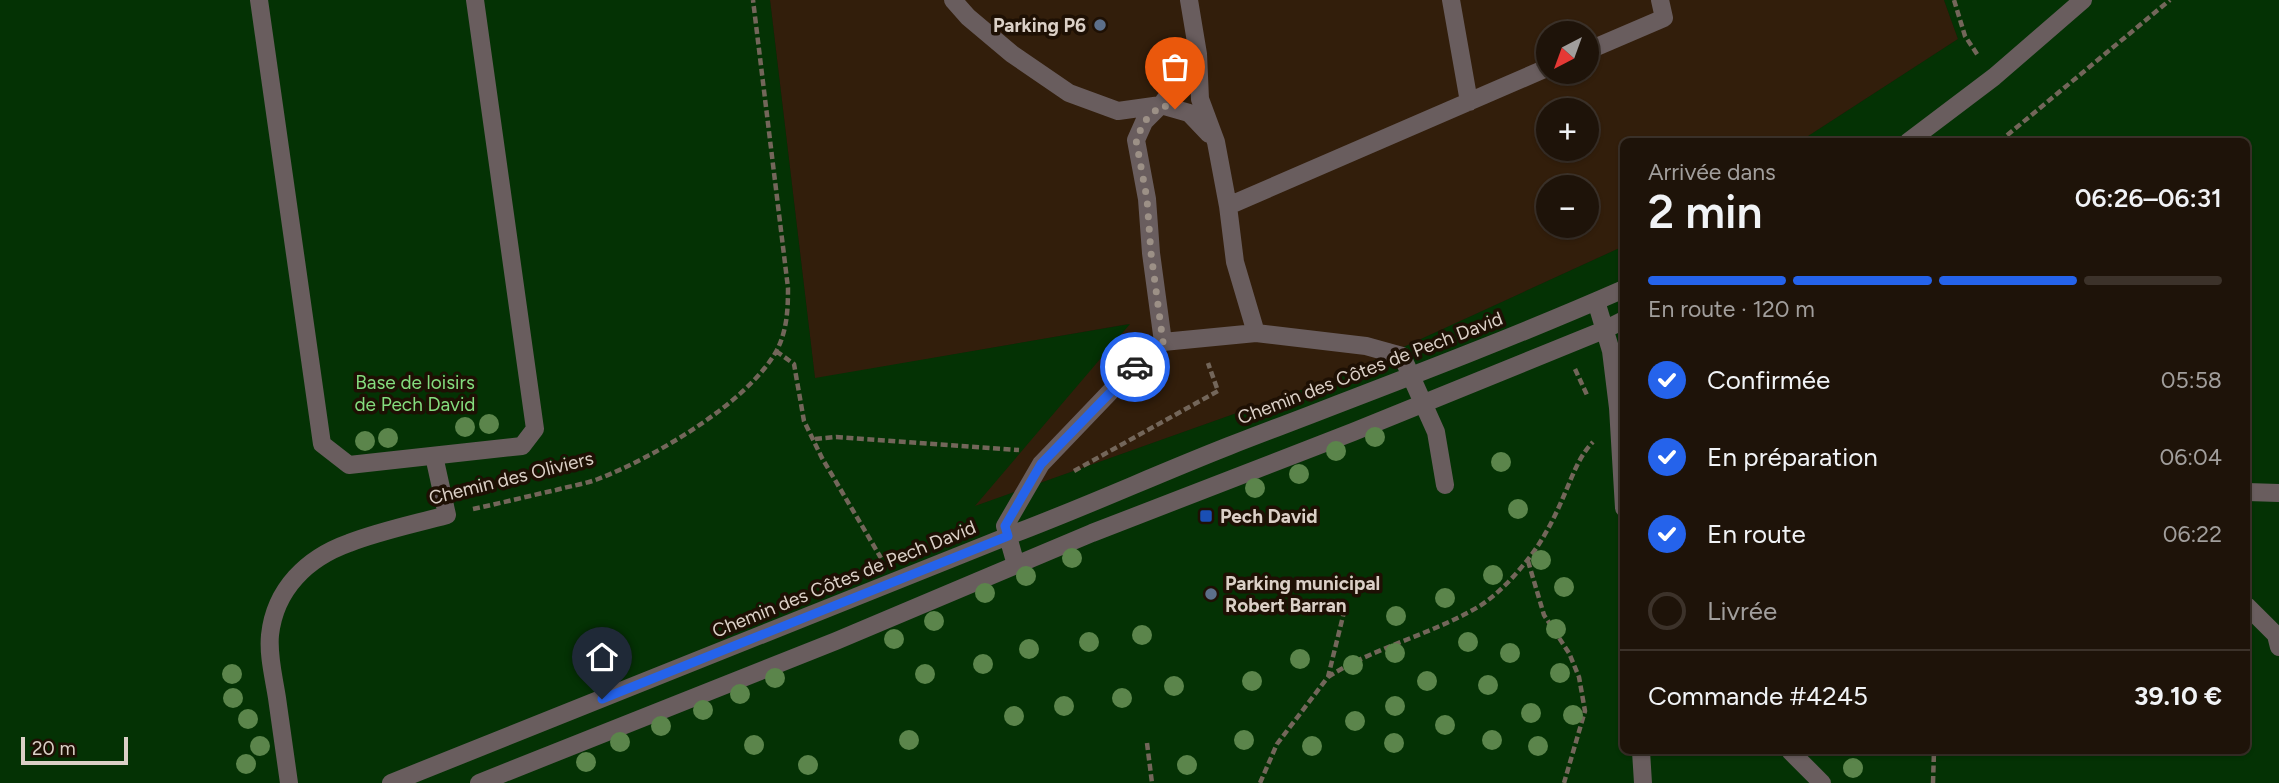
<!DOCTYPE html>
<html lang="fr">
<meta charset="utf-8">
<style>
body{margin:0;font-family:Figtree,sans-serif;background:#2b2017;color:#f1f3f6;height:100vh;display:flex;flex-direction:column;font-size:26px;white-space:nowrap}
*{box-sizing:border-box;margin:0}
p{font-size:23px;color:#a19e9c}
.icon{flex:none;width:38px;height:38px;fill:none;stroke:currentColor;stroke-width:2;stroke-linecap:round;stroke-linejoin:round}
.map{position:relative;flex:1;overflow:hidden}
.sheet{position:absolute;left:1620px;top:138px;width:630px;height:616px;display:flex;flex-direction:column;background:#1e1309;border-radius:10px;box-shadow:0 2px 5px #0004,0 0 0 2px #3c322a}
.sheet>*{flex:none}
.needle{width:46px;rotate:221deg}
.tools{position:absolute;left:1536px;top:21px;display:grid;gap:14px}
.tools a{display:grid;place-items:center;width:63px;height:63px;border-radius:50%;background:#1e1309;box-shadow:0 2px 5px #0004,0 0 0 2px #3c322a;font-size:35px}
.scale{position:absolute;left:21px;bottom:18px;width:107px;box-sizing:border-box;padding-left:7px;border:4px solid #dbd0c7;border-top:0;font-size:19px;line-height:24px;white-space:nowrap;color:#dbd0c7;-webkit-text-stroke:5px #1e1004;paint-order:stroke}
.pin{position:absolute;display:grid;place-items:center;width:60px;height:60px;color:#fff;margin:-72px -30px;border-radius:50% 50% 50% 0;rotate:-45deg;box-shadow:0 0 7px #0007}
.pin .icon{rotate:45deg}
.courier{position:absolute;display:grid;place-items:center;width:70px;height:70px;margin:-35px;border:5px solid #2563eb;border-radius:50%;background:#fff;color:#222;box-shadow:0 2px 9px #0007}
.summary em{font-style:normal;font-weight:600}
.summary div{display:flex;flex-direction:column-reverse}
.summary{display:flex;align-items:center;justify-content:space-between;height:119px;padding:0 28px}
h1{font-size:46px;font-weight:600;line-height:52px}
.bar{display:grid;grid-template-columns:repeat(4,1fr);gap:10px 7px;align-content:center;height:84px;padding:0 28px}
.bar i{height:9px;border-radius:5px;background:#3c322a}
.bar .selected{background:#2563eb}
.bar p{grid-column:span 4}
.line{display:flex;align-items:center;gap:18px;padding:0 28px;border-top:2px solid #3c322a}
.line div{flex:1}
ol{padding:0 28px;list-style:none}
li{display:flex;align-items:center;gap:21px;height:77px}
li p{margin-inline-start:auto}
li .icon{padding:7px;border-radius:50%;background:#2563eb;color:#fff;stroke-width:4}
li:last-child{color:#a19e9c}
li i{width:38px;height:38px;border:4px solid #3c322a;border-radius:50%}
.map>svg:first-child{display:block}
.built{fill:#321e0b;fill-rule:evenodd}
.green{fill:#043204}
.lines{fill:none;stroke-linecap:round;stroke-linejoin:round}
.path{stroke:#73665a;stroke-width:4.5;stroke-dasharray:7 3.5;stroke-linecap:butt}
.minor{stroke:#695d5e;stroke-width:18}
.tree{fill:#5b854b}
.done{stroke:#9c9086;stroke-width:7;stroke-dasharray:0 12.6}
.route{stroke:#2563eb;stroke-width:9}
.service-dot{fill:#5c6f8a;stroke:#1e1004;stroke-width:2.5}
.transit-dot{fill:#1a4fb4;stroke:#1e1004;stroke-width:2.5}
.labels{text-anchor:middle;dominant-baseline:central;stroke-width:7;stroke-linejoin:round;paint-order:stroke}
.poi-label{font-size:19px;font-weight:bold;fill:#dbd0c7;stroke:#1e1004;text-anchor:start}
.street-label{font-size:19px;fill:#dbd0c7;stroke:#1e1004}
.park-label{font-size:19px;fill:#84dd7e;stroke:#1e1004}
</style>
<div class="map">
<svg width="2279" height="783" viewBox="0 0 2279 783">
<rect width="100%" height="100%" fill="#28190c"/>
<path class="built" d="M 770,0 L 1944,0 L 1958,39 L 1799,142 L 1624,142 L 1624,246 L 1338,377 L 973,507 L 1128,324 L 815,379 ZM 1549,33 L 1587,33 L 1587,72 L 1549,72 ZM 1549,110 L 1587,110 L 1587,149 L 1549,149 ZM 1549,187 L 1587,187 L 1587,226 L 1549,226 Z"/>
<path class="green" d="M 0,0 L 770,0 L 815,378 L 1130,324 L 975,506 L 1338,377 L 1624,246 L 1624,751 L 2247,751 L 2247,142 L 1799,142 L 1958,39 L 1944,0 L 2279,0 L 2279,783 L 0,783 Z"/>
<g class="lines">
<path class="path" d="M 1954,0 L 1965,36 L 1979,57
M 1999,142 L 2170,0
M 776,351 L 794,364 L 804,421 L 822,458 L 881,558
M 1575,369 L 1587,395
M 815,439 L 836,437 L 1019,450
M 1074,471 L 1218,391 L 1208,363
M 473,509 C 501,503 529,496 556,490 C 570,486 585,484 598,479 C 653,458 748,403 777,350 C 787,330 788,310 788,288 L 753,0
M 1528,561 L 1544,615 L 1569,653 L 1579,677 L 1585,711 L 1564,783
M 1328,677 C 1375,647 1430,635 1478,607 C 1496,596 1512,579 1525,563 C 1542,543 1555,517 1565,493 C 1573,475 1579,456 1593,442
M 1147,743 L 1152,783
M 1260,783 L 1277,744 L 1328,677 L 1345,608
M 1933,783 L 1934,751"/>
<path class="minor" d="M 259,0 L 322,444 L 349,465 L 522,446 L 535,429 L 475,0
M 953,0 L 968,17 L 1012,54 L 1069,93 L 1118,111 L 1161,105 L 1189,113 L 1209,134
M 1189,0 L 1198,54 L 1200,99 L 1216,142 L 1228,206 L 1235,262 L 1256,333
M 1451,0 L 1469,102
M 1587,51 L 1664,18 L 1660,0
M 1908,142 L 1994,77 L 2083,0
M 1228,206 L 1549,67
M 1596,301 L 1611,351 L 1618,408 L 1624,508
M 1163,342 L 1151,253 L 1147,199 L 1136,140 L 1144,122 L 1161,105 L 1198,54
M 2247,492 L 2279,493
M 1016,565 L 1005,526 L 1041,464 L 1131,370 L 1163,342 L 1256,333 L 1366,346 L 1402,356 L 1436,432 L 1445,485
M 2247,606 L 2276,635 L 2279,647
M 1641,751 L 1643,783
M 1790,751 L 1822,783
M 289,783 C 285,755 281,727 277,698 C 274,678 268,656 270,635 C 275,589 307,558 349,543 C 380,531 414,524 447,515 L 434,456
M 391,783 L 1008,536 C 1083,508 1155,475 1229,446 C 1361,395 1494,346 1624,289
M 479,783 L 836,641 L 1092,533 L 1353,432 L 1604,330 L 1624,320"/>
</g>
<g class="tree">
<circle cx="489" cy="424" r="10"/>
<circle cx="465" cy="427" r="10"/>
<circle cx="1375" cy="437" r="10"/>
<circle cx="388" cy="438" r="10"/>
<circle cx="365" cy="441" r="10"/>
<circle cx="1336" cy="451" r="10"/>
<circle cx="1501" cy="462" r="10"/>
<circle cx="1299" cy="474" r="10"/>
<circle cx="1255" cy="488" r="10"/>
<circle cx="1518" cy="509" r="10"/>
<circle cx="1072" cy="558" r="10"/>
<circle cx="1541" cy="560" r="10"/>
<circle cx="1493" cy="575" r="10"/>
<circle cx="1026" cy="576" r="10"/>
<circle cx="1564" cy="587" r="10"/>
<circle cx="985" cy="593" r="10"/>
<circle cx="1445" cy="598" r="10"/>
<circle cx="1396" cy="616" r="10"/>
<circle cx="934" cy="621" r="10"/>
<circle cx="1556" cy="629" r="10"/>
<circle cx="1142" cy="635" r="10"/>
<circle cx="894" cy="639" r="10"/>
<circle cx="1089" cy="642" r="10"/>
<circle cx="1468" cy="642" r="10"/>
<circle cx="1029" cy="649" r="10"/>
<circle cx="1395" cy="653" r="10"/>
<circle cx="1510" cy="653" r="10"/>
<circle cx="1300" cy="659" r="10"/>
<circle cx="983" cy="664" r="10"/>
<circle cx="1353" cy="665" r="10"/>
<circle cx="1560" cy="673" r="10"/>
<circle cx="232" cy="674" r="10"/>
<circle cx="925" cy="674" r="10"/>
<circle cx="775" cy="678" r="10"/>
<circle cx="1252" cy="681" r="10"/>
<circle cx="1427" cy="681" r="10"/>
<circle cx="1488" cy="685" r="10"/>
<circle cx="1174" cy="686" r="10"/>
<circle cx="740" cy="694" r="10"/>
<circle cx="233" cy="698" r="10"/>
<circle cx="1122" cy="698" r="10"/>
<circle cx="1064" cy="706" r="10"/>
<circle cx="1395" cy="706" r="10"/>
<circle cx="703" cy="710" r="10"/>
<circle cx="1531" cy="713" r="10"/>
<circle cx="1573" cy="715" r="10"/>
<circle cx="1014" cy="716" r="10"/>
<circle cx="248" cy="719" r="10"/>
<circle cx="1355" cy="721" r="10"/>
<circle cx="1445" cy="725" r="10"/>
<circle cx="661" cy="726" r="10"/>
<circle cx="909" cy="740" r="10"/>
<circle cx="1244" cy="740" r="10"/>
<circle cx="1492" cy="740" r="10"/>
<circle cx="620" cy="742" r="10"/>
<circle cx="1394" cy="743" r="10"/>
<circle cx="754" cy="745" r="10"/>
<circle cx="260" cy="746" r="10"/>
<circle cx="1312" cy="746" r="10"/>
<circle cx="1538" cy="746" r="10"/>
<circle cx="586" cy="762" r="10"/>
<circle cx="246" cy="764" r="10"/>
<circle cx="808" cy="765" r="10"/>
<circle cx="1187" cy="765" r="10"/>
<circle cx="1853" cy="768" r="10"/>
</g>
<g class="lines">
<path class="done" d="M 1135,367 L 1163,342 L 1151,253 L 1147,199 L 1136,140 L 1144,122 L 1161,105 L 1175,109"/>
<path class="route" d="M 602,699 L 1008,536 L 1005,526 L 1041,464 L 1135,367"/>
</g>
<g class="service-dot">
<circle cx="1100" cy="25" r="7"/>
<circle cx="1211" cy="594" r="7"/>
</g>
<rect class="transit-dot" x="1199" y="509" width="14" height="14" rx="3.5"/>
<g class="labels">
<g class="poi-label">
<text x="1086" y="25" text-anchor="end">Parking P6</text>
<text x="1220" y="516">Pech David</text>
<text x="1225" y="583">Parking municipal<tspan x="1225" dy="22">Robert Barran</tspan></text>
</g>
<g class="street-label">
<text transform="translate(1370 368) rotate(-21)">Chemin des Côtes de Pech David</text>
<text transform="translate(511 478) rotate(-14)">Chemin des Oliviers</text>
<text transform="translate(844 579) rotate(-22)">Chemin des Côtes de Pech David</text>
</g>
<g class="park-label">
<text x="415" y="382">Base de loisirs<tspan x="415" dy="22">de Pech David</tspan></text>
</g>
</g>
</svg>
<div class="tools">
<a><svg class="needle" viewBox="-14 -14 28 28"><path d="M0-13l5 13h-10z" fill="#e53935"/><path d="M0 13l5-13h-10z" fill="#a19e9c"/></svg></a>
<a>+</a>
<a>−</a>
</div>
<div class="scale">20 m</div>
<div class="pin" style="left:1175px;top:109px;background:#ea580c"><svg class="icon" aria-label="bag" viewBox="0 0 24 24"><path d="M5 8h14l-1 12H6zM9 8a3 3 0 0 1 6 0"/></svg></div>
<div class="pin" style="left:602px;top:699px;background:#1f2937"><svg class="icon" aria-label="home" viewBox="0 0 24 24"><path d="M3 11l9-7 9 7M6 9v11h12V9"/></svg></div>
<div class="courier" style="left:1135px;top:367px"><svg class="icon" aria-label="car" viewBox="0 0 24 24"><path d="M5 17H2v-5l4-1 3-4h7l3 4 3 1v5h-3M9 17h6M6 11h13"/><circle cx="7" cy="17" r="2"/><circle cx="17" cy="17" r="2"/></svg></div>
<section class="sheet">
<div class="summary"><div><h1>2 min</h1><p>Arrivée dans</p></div><em>06:26–06:31</em></div>
<div class="bar"><i class="selected"></i><i class="selected"></i><i class="selected"></i><i></i><p>En route · 120 m</p></div>
<ol>
<li><svg class="icon" aria-label="check" viewBox="0 0 24 24"><path d="M5 12l5 5 9-10"/></svg>Confirmée<p>05:58</p></li>
<li><svg class="icon" aria-label="check" viewBox="0 0 24 24"><path d="M5 12l5 5 9-10"/></svg>En préparation<p>06:04</p></li>
<li><svg class="icon" aria-label="check" viewBox="0 0 24 24"><path d="M5 12l5 5 9-10"/></svg>En route<p>06:22</p></li>
<li><i></i>Livrée</li>
</ol>
<div class="line" style="height:91px"><div>Commande #4245</div><b>39.10 €</b></div>
</section>
</div>
